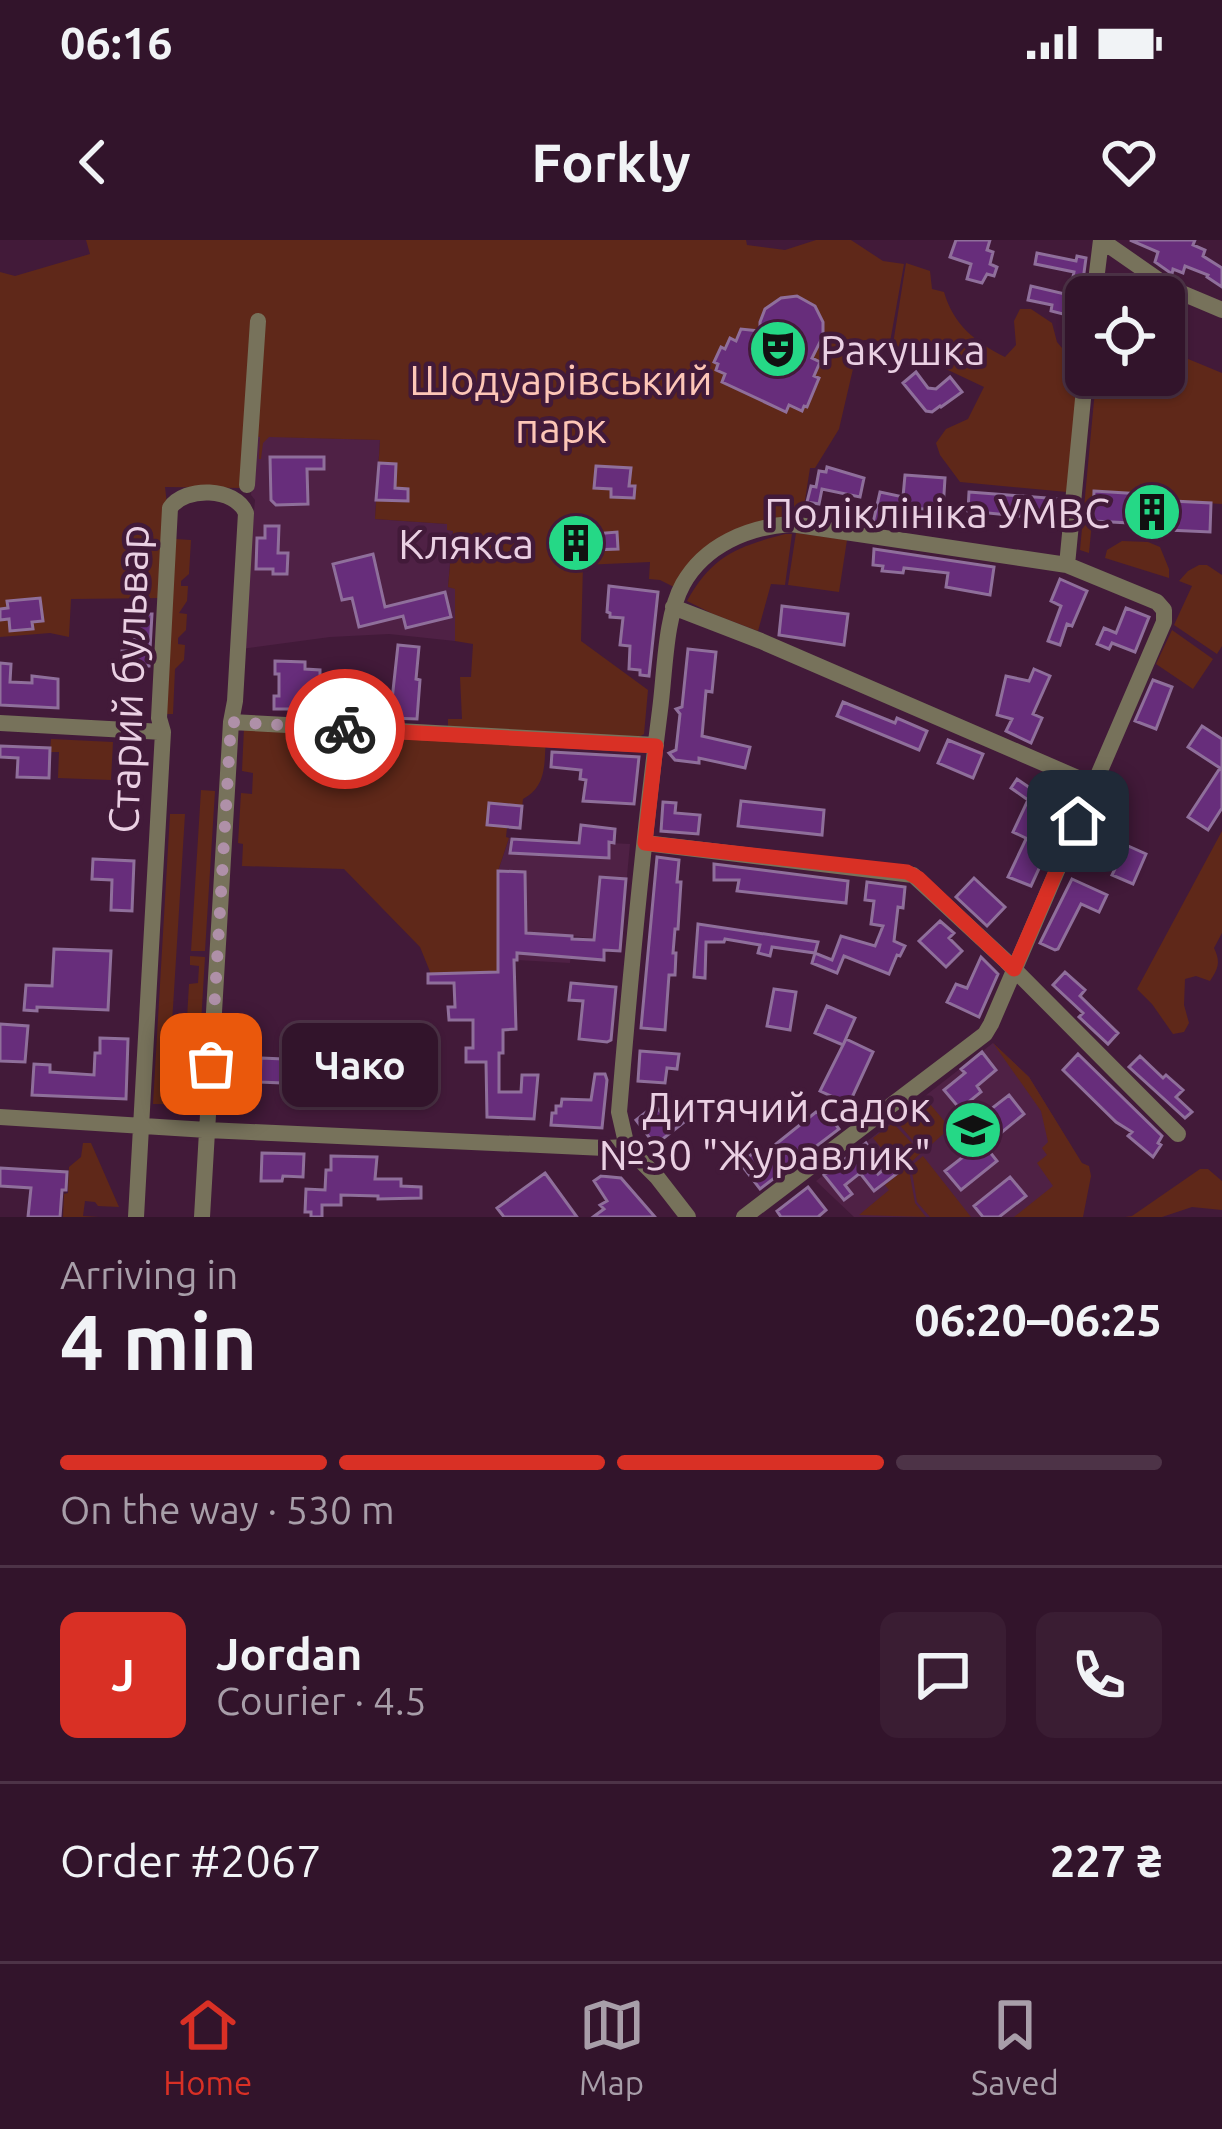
<!DOCTYPE html>
<meta charset="utf-8">
<style>
body{margin:0;font-family:Ubuntu,sans-serif;background:#3a1d33;color:#f1f3f6;height:100vh;display:flex;flex-direction:column;font-size:45px;white-space:nowrap}
*{box-sizing:border-box;margin:0}
p{font-size:39px;color:#a89ea9}
.icon{flex:none;width:66px;height:66px;fill:none;stroke:currentColor;stroke-width:2;stroke-linecap:round;stroke-linejoin:round}
.map{position:relative;height:977px;overflow:hidden}
.details{display:flex;flex-direction:column;background:#32142b;flex:1}
.details>*{flex:none}
.buttons{position:absolute;left:1065px;top:36px;display:grid;gap:24px}
.buttons a{display:grid;place-items:center;width:120px;height:120px;border-radius:18px;background:#32142b;box-shadow:0 3px 9px #0004,0 0 0 3px #4d3347;font-size:60px}
.pin{position:absolute;display:grid;place-items:center;width:102px;height:102px;color:#fff;margin:-51px;border-radius:24px;box-shadow:0 6px 18px #0006}
.courier{position:absolute;display:grid;place-items:center;width:120px;height:120px;margin:-60px;border:9px solid #d93025;border-radius:50%;background:#fff;color:#222;box-shadow:0 3px 15px #0007}
.bubble{position:absolute;height:84px;border-radius:18px;background:#32142b;box-shadow:0 3px 9px #0004,0 0 0 3px #4d3347;font-size:39px;font-weight:700;line-height:84px;text-align:center}
.summary em{font-style:normal;font-weight:700}
.summary div{display:flex;flex-direction:column-reverse}
.summary{display:flex;align-items:center;justify-content:space-between;height:204px;padding:0 60px}
h1{font-size:78px;font-weight:700;line-height:90px}
.bar{display:grid;grid-template-columns:repeat(4,1fr);gap:18px 12px;align-content:center;height:144px;padding:0 60px}
.bar i{height:15px;border-radius:9px;background:#4d3347}
.bar .on{background:#d93025}
.bar p{grid-column:span 4}
.line{display:flex;align-items:center;gap:30px;padding:0 60px;border-top:3px solid #4d3347}
.line div{flex:1}
.round{display:grid;place-items:center;flex:none;width:126px;height:126px;border-radius:18px;background:#3a1d33}
.status{display:flex;justify-content:space-between;align-items:center;height:84px;padding:0 60px;background:#32142b;direction:ltr}
.status svg{height:33px;fill:currentColor}
header{display:flex;justify-content:space-between;align-items:center;height:156px;padding:0 60px;background:#32142b;font-size:54px;font-weight:700}
.menu{display:flex;justify-content:space-around;align-items:center;height:168px;border-top:3px solid #4d3347;background:#32142b;font-size:33px;color:#a89ea9}
.menu a{display:grid;justify-items:center;gap:6px}
.menu .on{color:#d93025}
.map>svg:first-child{display:block}
.built{fill:#4f2145}
.green{fill:#5f2819}
.building{fill:#672d7b;stroke:#8f6f9b;stroke-width:3}
.lines{fill:none;stroke-linecap:round;stroke-linejoin:round}
.minor{stroke:#77725b;stroke-width:16}
.done{stroke:#af90a8;stroke-width:12;stroke-dasharray:0 21.6}
.route{stroke:#d93025;stroke-width:15}
.labels{text-anchor:middle;dominant-baseline:central;stroke-width:9;stroke-linejoin:round;paint-order:stroke}
.poi-label{font-size:42px;fill:#ead0e3;stroke:#421a39;text-anchor:end}
.park-label{font-size:42px;fill:#fdc6b7;stroke:#421a39}
.street-label{font-size:42px;fill:#ead0e3;stroke:#421a39}
</style>
<div class="status"><b>06:16</b><svg viewBox="0 0 49 12"><path d="M0 12V9h3v3zM5 12V6h3v6zM10 12V3h3v9zM15 12V0h3v12zM26 1h20v11H26zM47 4h2v5h-2z"/></svg></div>
<header><svg class="icon" aria-label="back" viewBox="0 0 24 24"><path d="M15 5l-7 7 7 7"/></svg>Forkly<svg class="icon" aria-label="heart" viewBox="0 0 24 24"><path d="M12 20l-8-8c-3-5 5-10 8-4 3-6 11-1 8 4z"/></svg></header>
<div class="map">
<svg width="1222" height="977" viewBox="0 0 1222 977">
<rect width="100%" height="100%" fill="#421a39"/>
<path class="built" d="M 254,196 L 380,200 L 375,279 L 448,284 L 453,291 L 448,347 L 455,348 L 455,401 L 389,394 L 330,397 L 241,409 L 255,260 L 251,255 Z
M 509,598 L 630,604 L 620,711 L 607,711 L 607,700 L 573,696 L 570,723 L 498,719 L 498,631 Z
M 993,803 L 1029,837 L 1082,924 L 1069,977 L 854,977 L 816,941 Z"/>
<path class="green" d="M 86,0 L 746,0 L 747,5 L 785,10 L 816,0 L 851,0 L 883,21 L 904,24 L 890,102 L 864,100 L 859,103 L 839,189 L 815,228 L 810,228 L 803,273 C 788,280 771,282 755,285 C 715,292 695,314 674,347 L 660,340 L 649,339 L 650,322 L 583,325 L 581,401 L 648,450 L 644,494 L 634,500 L 546,496 C 544,521 548,546 523,559 L 520,588 L 507,587 L 506,597 L 509,598 L 498,631 L 498,732 L 431,734 L 420,707 L 344,629 L 242,626 L 243,604 L 238,603 L 241,553 L 252,554 L 253,533 L 242,531 L 244,488 L 448,498 L 448,479 L 462,479 L 460,437 L 471,437 L 473,404 L 455,401 L 455,349 L 448,347 L 453,291 L 447,290 L 447,284 L 375,279 L 380,200 L 269,197 L 263,203 L 261,219 L 259,219 L 260,197 L 248,196 L 242,248 L 165,247 L 167,264 L 162,358 L 71,359 L 69,397 L 50,393 L 0,397 L 0,32 L 15,36 L 90,14 Z
M 906,23 L 930,31 L 932,49 L 944,52 C 953,84 975,102 1005,117 L 1016,105 L 1014,81 L 1020,69 L 1031,69 L 1052,83 L 1057,102 L 1062,108 L 1086,101 L 1067,252 L 960,242 L 940,215 L 936,203 L 946,189 L 968,179 L 984,147 L 893,104 Z
M 1164,109 L 1222,133 L 1222,264 L 1173,261 L 1173,256 L 1095,251 L 1089,313 L 1080,310 L 1095,150 L 1087,140 L 1088,135 L 1164,135 Z
M 796,293 L 847,300 L 839,352 L 788,345 Z
M 785,294 L 792,294 L 785,345 L 771,344 L 758,391 L 713,374 L 687,361 C 712,316 736,307 785,294 Z
M 175,299 L 191,300 L 189,334 L 181,341 L 181,346 L 188,346 L 187,361 L 179,373 L 187,374 L 186,390 L 178,398 L 178,404 L 185,405 L 184,420 L 175,429 L 173,474 L 166,474 Z
M 1122,301 L 1148,302 L 1160,307 L 1169,329 L 1169,338 L 1105,318 L 1107,310 Z
M 1199,325 L 1207,325 L 1222,335 L 1222,406 L 1217,414 L 1174,385 L 1192,346 L 1179,341 L 1188,331 Z
M 1172,390 L 1213,419 L 1193,449 L 1156,424 Z
M 51,499 L 113,502 L 111,540 L 58,538 L 59,512 L 50,512 Z
M 201,550 L 215,551 L 205,711 L 191,711 Z
M 170,574 L 185,574 L 167,864 L 153,864 Z
M 1222,591 L 1222,693 L 1214,708 C 1221,722 1218,729 1210,741 L 1196,736 L 1185,739 L 1184,765 L 1189,783 L 1184,792 L 1173,794 L 1152,764 L 1137,749 Z
M 190,716 L 205,717 L 196,866 L 182,865 L 189,744 L 198,743 L 199,726 L 190,725 Z
M 993,803 L 1029,837 L 1082,923 L 1089,926 L 1091,936 L 1083,977 L 1014,977 L 1053,946 L 1037,923 L 1047,915 L 1042,908 L 1048,902 L 1041,871 Z
M 925,858 L 950,888 L 923,912 L 896,881 Z
M 893,883 L 921,913 L 908,925 L 915,963 L 926,977 L 859,975 L 889,950 L 885,945 L 901,932 L 873,898 Z
M 83,903 L 91,903 L 119,967 L 98,966 L 95,962 L 85,961 L 83,976 L 99,977 L 63,977 L 64,954 L 68,953 L 69,927 L 81,917 Z
M 923,916 L 971,977 L 930,977 L 917,962 L 911,926 Z
M 1200,929 L 1208,929 L 1222,941 L 1222,970 L 1192,967 L 1162,977 L 1125,977 L 1132,976 Z"/>
<path class="building" d="M 956,0 L 990,0 L 987,10 L 993,12 L 990,24 L 997,27 L 994,36 L 987,34 L 982,43 L 967,39 L 971,24 L 950,17 Z
M 1130,0 L 1195,0 L 1193,5 L 1205,10 L 1203,16 L 1222,28 L 1222,47 L 1207,37 L 1208,35 L 1185,26 L 1183,33 L 1173,29 L 1172,34 L 1155,22 L 1158,12 Z
M 1037,13 L 1076,21 L 1077,16 L 1086,18 L 1081,55 L 1083,68 L 1078,67 L 1077,72 L 1069,70 L 1067,75 L 1051,71 L 1052,65 L 1028,60 L 1031,46 L 1069,55 L 1074,32 L 1035,24 Z
M 797,56 L 815,66 L 823,82 L 823,96 L 812,118 L 820,122 L 814,136 L 819,138 L 807,167 L 804,166 L 802,171 L 789,165 L 786,172 L 722,142 L 725,134 L 716,130 L 718,124 L 714,122 L 721,107 L 725,109 L 730,98 L 736,101 L 741,89 L 760,91 L 760,82 L 765,69 L 781,58 Z
M 916,132 L 928,148 L 936,149 L 950,137 L 962,152 L 941,167 L 940,166 L 932,172 L 926,171 L 903,143 Z
M 270,217 L 324,217 L 324,229 L 307,229 L 308,264 L 276,265 L 271,260 Z
M 379,223 L 396,224 L 395,248 L 408,249 L 408,261 L 376,260 Z
M 596,226 L 631,228 L 629,246 L 635,246 L 634,258 L 611,257 L 611,249 L 594,248 Z
M 827,227 L 864,238 L 860,257 L 822,249 L 819,264 L 807,262 L 811,246 L 816,247 L 819,231 L 826,232 Z
M 905,235 L 945,238 L 943,270 L 888,267 L 884,285 L 873,283 L 880,252 L 903,257 Z
M 1094,251 L 1174,256 L 1173,261 L 1211,263 L 1210,292 L 1168,290 L 1168,285 L 1093,281 Z
M 969,252 L 1061,259 L 1058,280 L 968,271 Z
M 265,286 L 279,286 L 278,313 L 288,313 L 287,334 L 273,334 L 273,329 L 256,329 L 257,298 L 265,298 Z
M 593,290 L 593,294 L 617,292 L 618,309 L 593,310 L 593,315 L 559,316 L 558,291 Z
M 874,309 L 994,327 L 990,355 L 946,347 L 948,333 L 904,328 L 903,333 L 882,331 L 883,326 L 873,325 Z
M 373,314 L 385,367 L 445,352 L 451,377 L 406,388 L 403,376 L 359,387 L 352,358 L 342,360 L 333,324 Z
M 1060,339 L 1087,351 L 1072,386 L 1067,384 L 1060,405 L 1048,401 L 1061,366 L 1051,361 Z
M 609,346 L 658,352 L 649,436 L 640,435 L 640,430 L 629,429 L 630,406 L 620,405 L 623,378 L 610,377 L 610,373 L 607,372 Z
M 40,358 L 43,381 L 32,382 L 33,389 L 10,391 L 9,379 L 0,380 L 0,369 L 8,368 L 7,361 Z
M 782,366 L 848,374 L 844,405 L 779,395 Z
M 1126,368 L 1149,377 L 1135,412 L 1112,403 L 1109,409 L 1097,404 L 1104,388 L 1116,393 Z
M 135,369 L 148,369 L 148,374 L 152,374 L 149,426 L 122,426 L 122,411 L 134,411 Z
M 398,405 L 419,407 L 416,439 L 420,440 L 417,479 L 390,478 Z
M 688,409 L 716,412 L 712,452 L 706,451 L 702,496 L 750,507 L 745,528 L 699,518 L 699,523 L 675,520 L 669,513 L 676,510 L 680,474 L 676,469 L 682,467 Z
M 275,421 L 305,422 L 305,429 L 320,430 L 320,450 L 305,450 L 304,469 L 274,469 L 274,456 L 279,456 L 279,434 L 275,434 Z
M 0,423 L 11,424 L 10,442 L 32,443 L 32,436 L 58,439 L 58,468 L 0,465 Z
M 1034,429 L 1050,436 L 1033,474 L 1042,478 L 1031,503 L 1006,491 L 1012,479 L 997,475 L 1006,436 L 1029,441 Z
M 1153,440 L 1172,447 L 1156,489 L 1135,481 Z
M 843,462 L 895,483 L 897,478 L 927,491 L 919,510 L 837,476 Z
M 1202,486 L 1222,499 L 1222,568 L 1208,590 L 1188,577 L 1220,528 L 1188,507 Z
M 948,500 L 983,514 L 973,538 L 938,523 Z
M 0,506 L 50,508 L 49,538 L 17,537 L 18,518 L 0,517 Z
M 552,512 L 639,517 L 634,564 L 583,561 L 586,540 L 580,539 L 581,530 L 551,527 Z
M 1043,537 L 1075,551 L 1066,574 L 1046,565 L 1030,600 L 1013,592 L 1028,560 L 1011,548 L 1017,539 L 1036,552 Z
M 1107,546 L 1125,553 L 1106,598 L 1088,591 Z
M 741,561 L 824,570 L 822,595 L 738,586 Z
M 663,562 L 676,563 L 675,573 L 700,575 L 698,594 L 661,591 Z
M 489,563 L 522,566 L 520,588 L 487,585 Z
M 581,585 L 615,589 L 614,603 L 609,602 L 609,618 L 510,613 L 512,599 L 579,603 Z
M 1026,599 L 1048,609 L 1031,646 L 1008,637 Z
M 1126,605 L 1146,614 L 1133,644 L 1112,635 Z
M 657,617 L 679,620 L 677,642 L 681,642 L 678,689 L 675,689 L 673,713 L 676,713 L 675,735 L 669,735 L 665,790 L 641,788 Z
M 93,619 L 134,621 L 132,671 L 111,670 L 112,640 L 92,639 Z
M 714,624 L 848,641 L 846,663 L 737,651 L 739,640 L 714,640 Z
M 498,631 L 525,632 L 526,693 L 572,696 L 572,699 L 594,700 L 600,637 L 626,639 L 620,711 L 604,710 L 604,720 L 517,713 L 517,720 L 514,720 L 516,789 L 503,790 L 503,813 L 499,813 L 499,852 L 521,852 L 522,835 L 538,835 L 534,879 L 487,877 L 486,822 L 466,822 L 466,808 L 473,808 L 473,780 L 449,780 L 448,767 L 455,767 L 454,743 L 428,743 L 428,734 L 498,732 Z
M 974,638 L 1005,667 L 987,686 L 956,657 Z
M 1072,639 L 1107,655 L 1099,672 L 1081,664 L 1058,709 L 1055,710 L 1040,703 Z
M 867,642 L 905,647 L 903,668 L 898,667 L 894,701 L 905,706 L 900,716 L 897,715 L 889,734 L 844,716 L 837,733 L 812,723 L 815,713 L 832,720 L 841,696 L 875,706 L 883,686 L 871,684 L 874,661 L 865,660 Z
M 940,681 L 954,693 L 949,698 L 962,711 L 946,727 L 919,701 Z
M 698,684 L 818,702 L 815,713 L 772,707 L 770,716 L 758,713 L 760,705 L 725,699 L 724,702 L 706,702 L 705,738 L 694,737 Z
M 54,709 L 111,711 L 108,770 L 37,767 L 37,771 L 24,770 L 26,745 L 52,746 Z
M 981,717 L 998,734 L 979,777 L 947,762 L 956,744 L 967,748 Z
M 1065,732 L 1085,750 L 1080,756 L 1118,793 L 1108,804 L 1079,777 L 1083,773 L 1053,745 Z
M 571,743 L 616,747 L 611,800 L 607,802 L 579,799 L 583,761 L 569,760 Z
M 774,749 L 796,752 L 790,790 L 767,786 Z
M 827,766 L 855,778 L 843,805 L 815,793 Z
M 0,784 L 28,786 L 25,822 L 0,821 Z
M 100,798 L 128,799 L 126,859 L 32,855 L 34,824 L 50,825 L 50,832 L 94,835 L 95,813 L 100,813 Z
M 846,799 L 873,812 L 849,864 L 820,851 Z
M 640,811 L 679,814 L 677,829 L 667,828 L 665,843 L 638,841 Z
M 982,812 L 996,830 L 977,846 L 981,852 L 960,869 L 944,850 L 965,833 L 961,829 Z
M 1078,814 L 1162,896 L 1158,903 L 1161,905 L 1153,917 L 1128,896 L 1132,892 L 1116,882 L 1063,830 Z
M 1140,816 L 1163,838 L 1166,835 L 1183,850 L 1176,857 L 1192,872 L 1185,878 L 1129,827 Z
M 261,818 L 351,822 L 351,846 L 260,842 Z
M 595,834 L 605,834 L 607,840 L 602,888 L 551,885 L 552,873 L 556,873 L 556,866 L 561,866 L 562,859 L 591,860 Z
M 1009,855 L 1024,874 L 985,906 L 997,921 L 961,950 L 945,931 L 963,917 L 953,905 L 971,890 L 968,887 Z
M 655,865 L 663,875 L 672,868 L 683,883 L 655,905 L 636,880 Z
M 816,872 L 831,878 L 839,889 L 760,949 L 740,923 L 756,911 L 766,923 L 781,910 L 776,904 Z
M 866,903 L 873,913 L 866,918 L 878,934 L 892,923 L 899,932 L 874,951 L 860,933 L 845,945 L 852,954 L 844,960 L 824,935 Z
M 262,913 L 304,914 L 303,937 L 283,936 L 282,941 L 261,941 Z
M 331,916 L 377,917 L 375,939 L 401,939 L 401,946 L 421,947 L 421,958 L 378,959 L 378,956 L 341,955 L 341,965 L 322,965 L 322,977 L 311,977 L 311,972 L 305,972 L 306,949 L 325,950 L 326,930 L 331,930 Z
M 0,928 L 67,932 L 66,950 L 62,950 L 60,977 L 28,977 L 31,948 L 0,946 Z
M 545,933 L 577,977 L 504,977 L 497,968 Z
M 601,936 L 621,938 L 655,977 L 593,977 L 604,969 L 600,965 L 607,961 L 594,941 Z
M 1010,937 L 1026,956 L 999,977 L 983,977 L 974,966 Z
M 808,947 L 826,970 L 818,977 L 781,977 L 777,971 Z"/>
<g class="lines">
<path class="minor" d="M 1101,0 L 1170,48 L 1222,70
M 1094,57 L 1101,0
M 247,245 L 258,81
M 1067,325 L 1086,128
M 673,367 L 761,401 L 1094,545
M 231,482 L 656,505
M 0,483 L 163,492
M 645,603 L 913,635 L 1006,721 L 1178,894
M 0,877 L 207,890 L 605,908 L 627,907
M 136,977 L 163,492 L 159,478 L 170,268 C 185,246 235,247 246,273 L 235,461 L 231,482 L 202,977
M 688,977 L 657,937 L 627,907 L 619,872 C 630,738 643,603 660,470 C 665,433 665,376 683,344 C 705,305 748,287 791,284 L 1067,325 L 1157,362 L 1164,370 L 1164,382 L 991,784 L 985,794 L 968,807 L 744,977"/>
</g>
<g class="lines">
<path class="done" d="M 211,824 L 231,482 L 345,489"/>
<path class="route" d="M 345,489 L 656,506 L 645,603 L 907,632 L 918,638 L 1014,729 L 1078,581"/>
</g>
<defs>
<g id="theatre-disc" transform="scale(3)"><circle r="9.5" fill="#25d886" stroke="#421a39"/><path d="M-5-5.5Q0-4 5-5.5V0Q5 5 0 6Q-5 5-5 0ZM-3.3-2.5H-1v1.5H-3.3ZM1-2.5H3.3v1.5H1ZM-2.8 1Q0 5.5 2.8 1Z" fill="#111"/></g>
<g id="building-disc" transform="scale(3)"><circle r="9.5" fill="#25d886" stroke="#421a39"/><path d="M-4-6H4V6H1V3H-1V6H-4ZM-2.5-4.3h1.7v1.8h-1.7ZM.8-4.3h1.7v1.8H.8ZM-2.5-1h1.7V.8h-1.7ZM.8-1h1.7V.8H.8Z" fill="#111"/></g>
<g id="school-disc" transform="scale(3)"><circle r="9.5" fill="#25d886" stroke="#421a39"/><path d="M0-5L7-2L0 1L-7-2ZM-4 1L0 2.5L4 1V4Q0 6-4 4Z" fill="#111"/></g>
</defs>
<g fill-rule="evenodd">
<use href="#theatre-disc" x="778" y="109"/>
<use href="#building-disc" x="1152" y="272"/>
<use href="#building-disc" x="576" y="303"/>
<use href="#school-disc" x="973" y="890"/>
</g>
<g class="labels">
<g class="poi-label">
<text x="820" y="109" text-anchor="start">Ракушка</text>
<text x="1110" y="272">Поліклініка УМВС</text>
<text x="534" y="303">Клякса</text>
<text x="931" y="866">Дитячий садок<tspan x="931" dy="48">№30 "Журавлик"</tspan></text>
</g>
<g class="park-label">
<text x="561" y="139">Шодуарівський<tspan x="561" dy="48">парк</tspan></text>
</g>
<g class="street-label">
<text transform="translate(128 439) rotate(-88)">Старий бульвар</text>
</g>
</g>
</svg>
<div class="buttons">
<a><svg class="icon" aria-label="locate" viewBox="0 0 24 24"><circle cx="12" cy="12" r="6"/><path d="M12 2v4M12 18v4M2 12h4M18 12h4"/></svg></a>
</div>
<div class="pin" style="left:211px;top:824px;background:#ea580c"><svg class="icon" aria-label="bag" viewBox="0 0 24 24"><path d="M5 8h14l-1 12H6zM9 8a3 3 0 0 1 6 0"/></svg></div>
<div class="pin" style="left:1078px;top:581px;background:#1f2937"><svg class="icon" aria-label="home" viewBox="0 0 24 24"><path d="M3 11l9-7 9 7M6 9v11h12V9"/></svg></div>
<div class="courier" style="left:345px;top:489px"><svg class="icon" aria-label="bike" viewBox="0 0 24 24"><circle cx="6" cy="16" r="4"/><circle cx="18" cy="16" r="4"/><path d="M6 16l4-8h5l3 8M10 8l3 8H6M13 5h3"/></svg></div>
<div class="bubble" style="left:282px;top:783px;width:156px">Чако</div>
</div>
<section class="details">
<div class="summary"><div><h1>4 min</h1><p>Arriving in</p></div><em>06:20–06:25</em></div>
<div class="bar"><i class="on"></i><i class="on"></i><i class="on"></i><i></i><p>On the way · 530 m</p></div>
<div class="line" style="height:216px"><b class="round" style="background:#d93025;color:#fff">J</b><div><b>Jordan</b><p>Courier · 4.5</p></div><a class="round"><svg class="icon" aria-label="chat" viewBox="0 0 24 24"><path d="M4 5h16v11H9l-5 4z"/></svg></a><a class="round"><svg class="icon" aria-label="phone" viewBox="0 0 24 24"><path d="M5 4h4l2 5-3 2q2 4 5 5l2-3 5 2v4C11 20 4 13 5 4z"/></svg></a></div>
<div class="line" style="height:156px"><div>Order #2067</div><b>227 ₴</b></div>
</section>
<nav class="menu">
<a class="on"><svg class="icon" aria-label="home" viewBox="0 0 24 24"><path d="M3 11l9-7 9 7M6 9v11h12V9"/></svg>Home</a>
<a><svg class="icon" aria-label="map" viewBox="0 0 24 24"><path d="M3 6l6-2 6 2 6-2v14l-6 2-6-2-6 2zM9 4v14M15 6v14"/></svg>Map</a>
<a><svg class="icon" aria-label="saved" viewBox="0 0 24 24"><path d="M7 4h10v16l-5-4-5 4z"/></svg>Saved</a>
</nav>
